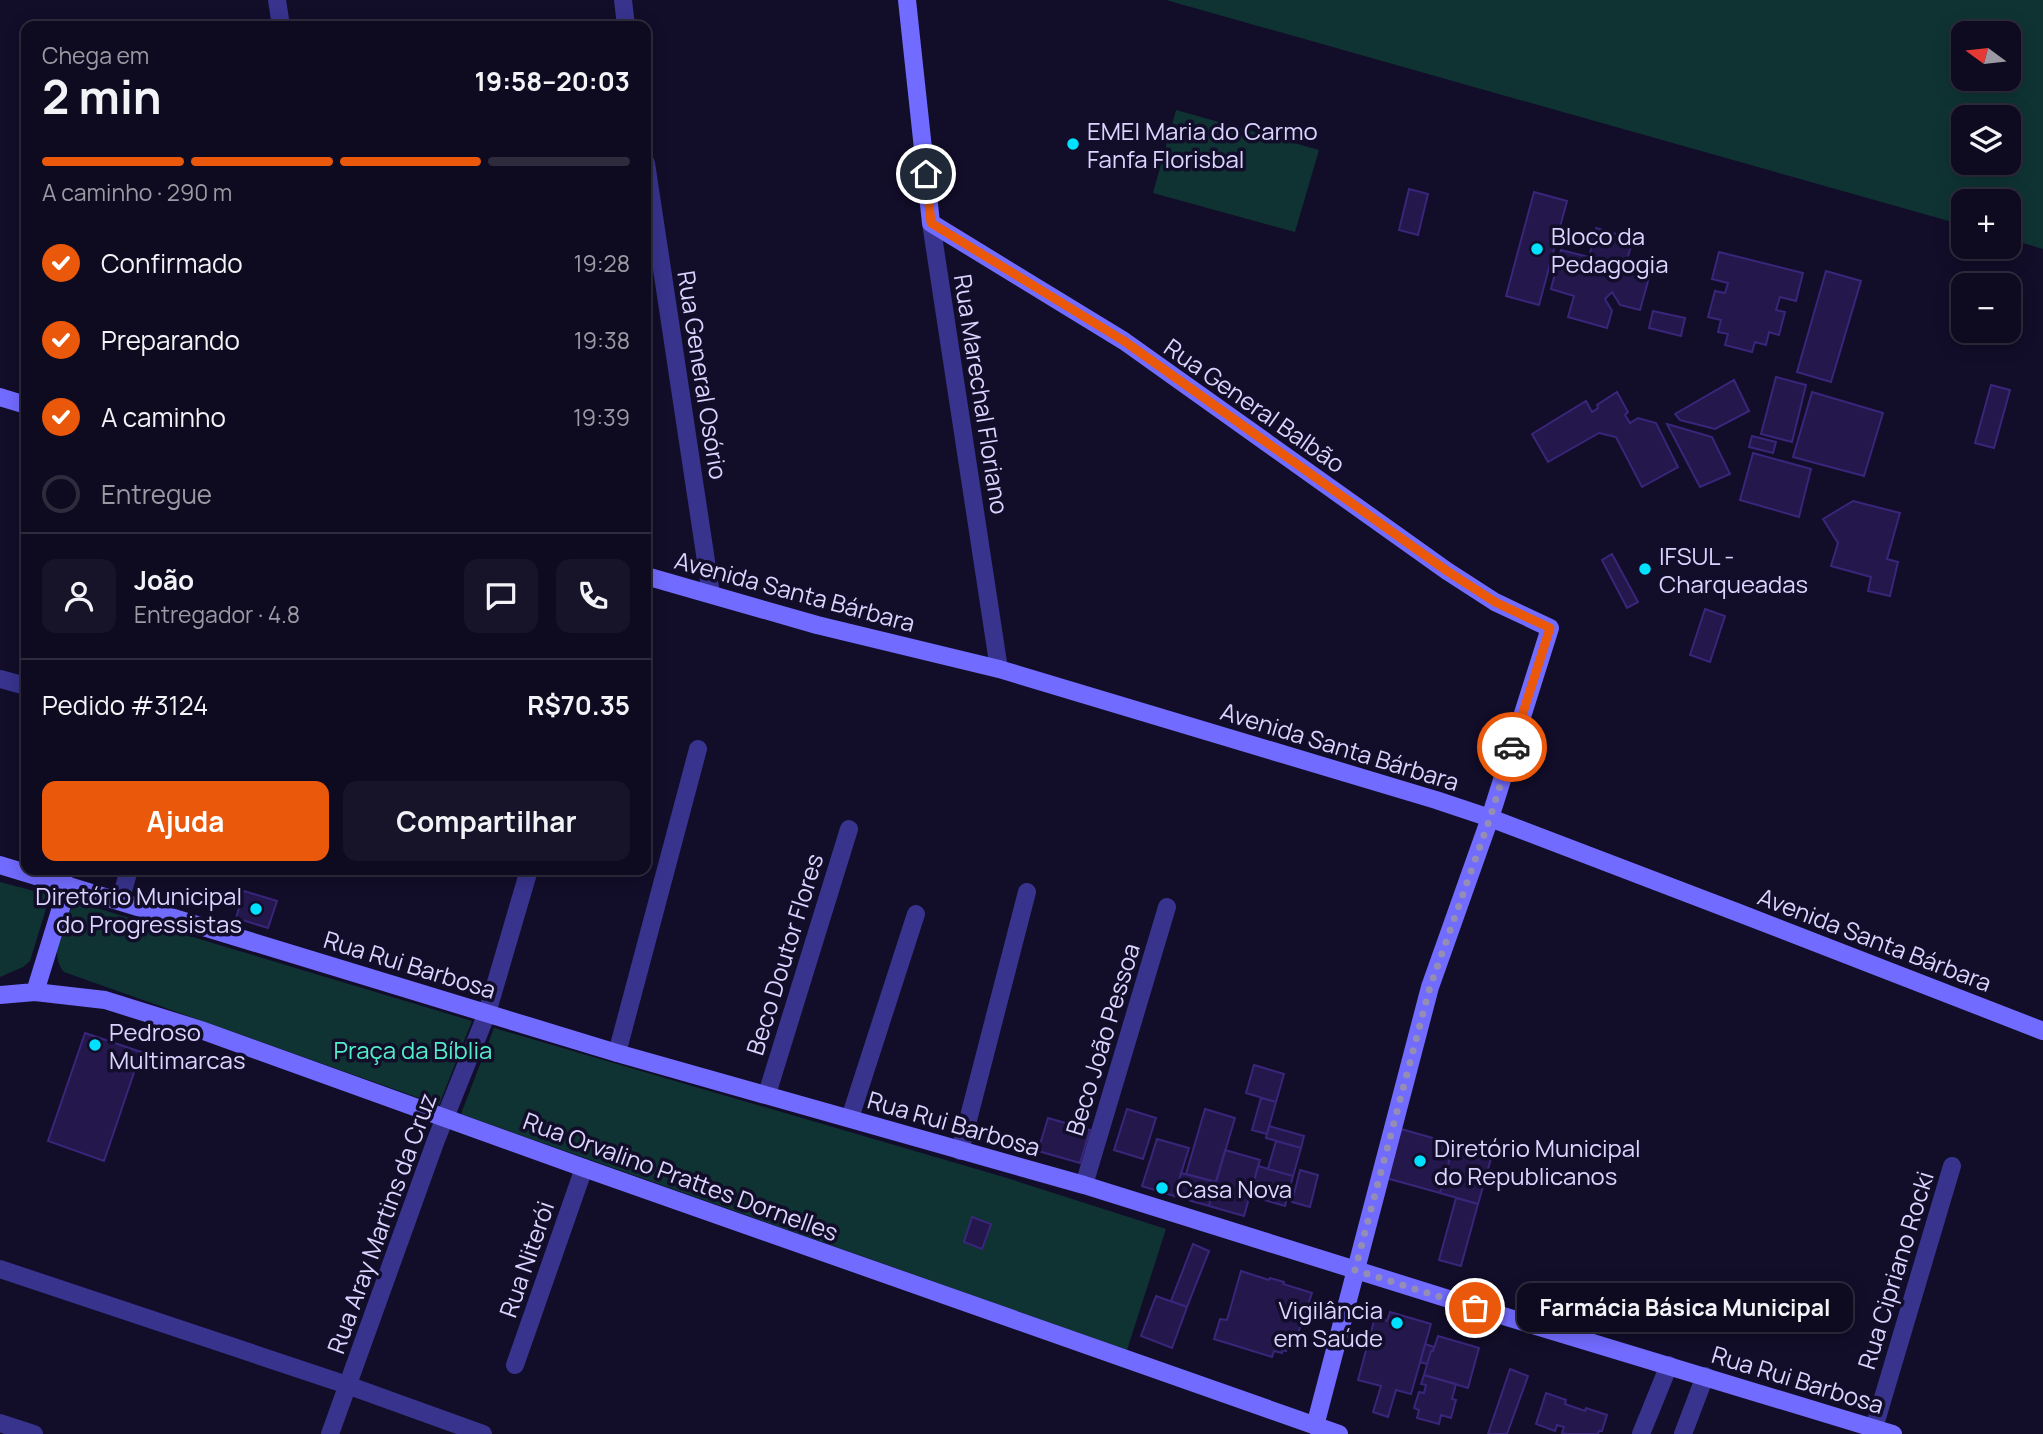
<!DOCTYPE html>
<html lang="pt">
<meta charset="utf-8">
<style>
body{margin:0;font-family:Manrope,sans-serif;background:#171328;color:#f1f3f6;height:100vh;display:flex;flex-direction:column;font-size:26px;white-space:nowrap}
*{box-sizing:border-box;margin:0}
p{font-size:23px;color:#9b9aa4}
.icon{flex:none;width:38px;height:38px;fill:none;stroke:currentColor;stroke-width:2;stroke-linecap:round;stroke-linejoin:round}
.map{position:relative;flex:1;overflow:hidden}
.drawer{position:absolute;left:21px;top:21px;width:630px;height:854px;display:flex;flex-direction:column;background:#0e0a1f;border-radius:14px;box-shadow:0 4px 18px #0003,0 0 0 2px #2e2b3d}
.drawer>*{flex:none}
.needle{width:46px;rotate:285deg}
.controls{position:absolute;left:1951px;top:21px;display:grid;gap:14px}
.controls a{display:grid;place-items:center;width:70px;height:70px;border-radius:14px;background:#0e0a1f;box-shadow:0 4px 18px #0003,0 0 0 2px #2e2b3d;font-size:35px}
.pin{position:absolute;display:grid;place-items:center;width:60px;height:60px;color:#fff;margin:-30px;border:4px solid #fff;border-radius:50%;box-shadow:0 2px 7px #0007}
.courier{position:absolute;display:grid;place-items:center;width:70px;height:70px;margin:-35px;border:5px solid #ea580c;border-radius:50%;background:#fff;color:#222;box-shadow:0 2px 9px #0007}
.bubble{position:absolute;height:49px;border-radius:14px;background:#0e0a1f;box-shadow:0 4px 18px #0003,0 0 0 2px #2e2b3d;font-size:23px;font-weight:700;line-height:49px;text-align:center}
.headline em{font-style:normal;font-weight:700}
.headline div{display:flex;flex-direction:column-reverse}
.headline{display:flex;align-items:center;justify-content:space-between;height:119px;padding:0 21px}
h1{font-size:46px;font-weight:700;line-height:52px}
.bar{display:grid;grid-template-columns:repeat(4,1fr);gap:10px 7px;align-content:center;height:84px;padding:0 21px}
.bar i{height:9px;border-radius:5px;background:#2e2b3d}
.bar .active{background:#ea580c}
.bar p{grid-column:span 4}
.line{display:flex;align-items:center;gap:18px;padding:0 21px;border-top:2px solid #2e2b3d}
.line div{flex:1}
.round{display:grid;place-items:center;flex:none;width:74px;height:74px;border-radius:14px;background:#171328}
ol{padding:0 21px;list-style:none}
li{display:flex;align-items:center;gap:21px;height:77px}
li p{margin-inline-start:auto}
li .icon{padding:7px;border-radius:50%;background:#ea580c;color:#fff;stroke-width:4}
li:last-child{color:#9b9aa4}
li i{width:38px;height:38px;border:4px solid #2e2b3d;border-radius:50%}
.button{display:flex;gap:14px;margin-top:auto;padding:14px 21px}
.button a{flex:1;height:80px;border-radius:14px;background:#ea580c;color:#fff;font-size:28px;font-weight:700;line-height:80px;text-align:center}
.button a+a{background:#171328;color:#f1f3f6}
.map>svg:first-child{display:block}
.green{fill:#0f3333;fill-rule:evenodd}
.building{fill:#23174c;stroke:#39267a;stroke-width:2}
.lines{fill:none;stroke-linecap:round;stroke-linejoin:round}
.street{stroke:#38338d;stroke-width:18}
.secondary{stroke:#726bff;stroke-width:18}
.done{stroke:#948eb4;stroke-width:7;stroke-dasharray:0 12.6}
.route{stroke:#ea580c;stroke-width:9}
.poi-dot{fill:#00e0ff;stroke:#120d29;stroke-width:2.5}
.labels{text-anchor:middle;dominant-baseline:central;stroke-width:7;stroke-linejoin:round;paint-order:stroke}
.poi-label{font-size:24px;fill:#dad4ff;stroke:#120d29;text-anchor:start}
.street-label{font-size:24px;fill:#dad4ff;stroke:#120d29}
.park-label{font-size:24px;fill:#53edca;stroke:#120d29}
</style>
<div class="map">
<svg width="2043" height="1434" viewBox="0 0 2043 1434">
<rect width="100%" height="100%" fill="#120d29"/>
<path class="green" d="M 1166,0 L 2043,0 L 2043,249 L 2009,239 L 2009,201 L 1964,201 L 1963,225 ZM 2009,33 L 2009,79 L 1964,79 L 1964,33 ZM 2009,117 L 2009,163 L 1964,163 L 1964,117 Z
M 1176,110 L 1319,150 L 1295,232 L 1153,193 Z
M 0,882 L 46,894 L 49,899 L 30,961 L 23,967 L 0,977 Z
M 83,904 L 472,1021 L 439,1105 L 64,972 C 49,955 61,924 73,906 Z
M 494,1028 L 1007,1178 L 1166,1229 L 1127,1350 L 461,1114 Z"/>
<path class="building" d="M 1409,189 L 1428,194 L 1418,235 L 1399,230 Z
M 1534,192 L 1567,201 L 1539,305 L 1506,296 Z
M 1596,228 L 1633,239 L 1625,267 L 1650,274 L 1640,310 L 1620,305 L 1612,292 L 1605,299 L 1612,311 L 1607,328 L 1568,317 L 1574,296 L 1551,289 L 1561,250 L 1589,257 Z
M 1719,252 L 1803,273 L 1796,301 L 1780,297 L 1776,310 L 1785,312 L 1779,335 L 1769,332 L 1766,345 L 1755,342 L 1752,352 L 1725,345 L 1728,334 L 1718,332 L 1721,320 L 1708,317 L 1715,291 L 1725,293 L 1728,283 L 1712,279 Z
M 1826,271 L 1861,281 L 1831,382 L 1797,372 Z
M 1653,311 L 1685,318 L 1681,336 L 1649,328 Z
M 1776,377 L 1806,385 L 1792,442 L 1761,434 Z
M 1734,380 L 1749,411 L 1715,429 L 1680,420 L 1675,414 Z
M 1991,385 L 2010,390 L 1994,448 L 1975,443 Z
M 1617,392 L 1628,412 L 1625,415 L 1630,423 L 1638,418 L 1656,423 L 1678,467 L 1642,487 L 1616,437 L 1599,433 L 1548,462 L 1532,434 L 1586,401 L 1592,412 L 1598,408 L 1597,405 Z
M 1812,392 L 1883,413 L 1864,476 L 1793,457 Z
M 1667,424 L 1712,437 L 1730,474 L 1700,487 Z
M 1752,436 L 1776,442 L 1773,453 L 1749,447 Z
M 1753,453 L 1811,469 L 1799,517 L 1740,500 Z
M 1853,501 L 1900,513 L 1887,559 L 1898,562 L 1890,596 L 1868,591 L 1871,577 L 1831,566 L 1838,543 L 1823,519 Z
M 1612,554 L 1638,602 L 1627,608 L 1602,560 Z
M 1705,609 L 1725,616 L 1710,662 L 1690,655 Z
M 244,891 L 277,901 L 268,928 L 236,918 Z
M 85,1033 L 141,1052 L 104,1161 L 48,1141 Z
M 1254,1065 L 1284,1074 L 1276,1102 L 1246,1093 Z
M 1261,1098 L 1276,1102 L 1267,1134 L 1252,1130 Z
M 1127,1109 L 1156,1118 L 1143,1159 L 1114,1150 Z
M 1205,1109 L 1235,1118 L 1216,1182 L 1186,1174 Z
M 1048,1118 L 1090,1130 L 1080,1163 L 1038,1151 Z
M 1269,1126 L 1304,1136 L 1301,1148 L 1266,1138 Z
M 1401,1129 L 1454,1144 L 1440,1193 L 1386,1178 Z
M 1157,1139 L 1189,1148 L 1174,1196 L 1142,1186 Z
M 1276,1141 L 1301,1148 L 1293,1176 L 1268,1169 Z
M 1454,1144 L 1492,1155 L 1478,1204 L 1440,1193 Z
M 1225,1150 L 1260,1160 L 1244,1216 L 1209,1206 Z
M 1258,1166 L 1293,1176 L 1285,1206 L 1250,1196 Z
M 1300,1170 L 1318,1175 L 1310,1207 L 1292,1202 Z
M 1181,1173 L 1216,1182 L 1209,1206 L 1174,1196 Z
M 1456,1198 L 1478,1204 L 1461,1266 L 1439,1260 Z
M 972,1217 L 991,1224 L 982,1249 L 964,1242 Z
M 1193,1244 L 1209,1251 L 1187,1307 L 1171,1301 Z
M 1241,1271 L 1269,1280 L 1270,1278 L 1284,1282 L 1283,1284 L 1312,1293 L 1295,1342 L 1288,1340 L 1286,1351 L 1282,1350 L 1282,1353 L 1274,1351 L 1272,1357 L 1214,1339 L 1220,1319 L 1227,1320 Z
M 1156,1296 L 1187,1307 L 1172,1348 L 1141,1336 Z
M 1390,1312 L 1431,1324 L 1411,1394 L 1396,1390 L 1388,1417 L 1373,1412 L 1381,1386 L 1358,1380 L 1375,1317 L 1387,1321 Z
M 1438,1336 L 1479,1348 L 1468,1388 L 1424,1375 L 1431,1351 L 1433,1351 Z
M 1425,1344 L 1434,1347 L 1433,1351 L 1431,1351 L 1427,1364 L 1420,1362 Z
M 1510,1369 L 1528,1376 L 1507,1434 L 1488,1434 Z
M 1424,1375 L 1456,1384 L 1452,1399 L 1456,1400 L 1451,1418 L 1441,1415 L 1439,1424 L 1417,1418 L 1419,1410 L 1414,1408 L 1419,1392 L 1424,1393 L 1426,1385 L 1421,1384 Z
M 1546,1393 L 1566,1400 L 1565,1404 L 1585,1411 L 1586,1408 L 1607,1415 L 1602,1431 L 1599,1431 L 1598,1434 L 1566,1434 L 1562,1433 L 1564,1427 L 1557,1425 L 1555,1431 L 1536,1424 Z"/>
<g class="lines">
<path class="street" d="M 277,0 L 281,26
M 623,0 L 626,26
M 646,163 L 711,594
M 931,223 L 999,669
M 0,679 L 26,686
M 120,901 L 129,870
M 617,1053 L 698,749
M 767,1094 L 849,829
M 850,1118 L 916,914
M 960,1151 L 1027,892
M 1084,1185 L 1167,907
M 0,1269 L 347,1385 L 483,1434
M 515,1365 L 584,1168
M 0,1423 L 34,1434
M 1874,1428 L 1952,1166
M 330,1434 L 436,1140 L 487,1013 L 529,870
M 1641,1434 L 1669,1365
M 1683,1434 L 1705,1376"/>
<path class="secondary" d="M 907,0 L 931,223 L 1124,341 L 1447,571 L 1495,602 L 1550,628 L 1490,818 L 1430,987 L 1315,1426
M 0,397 L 26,405
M 646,576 L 817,625 L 999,669 L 1436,800 L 1490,818 L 1739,913 L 2043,1031
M 0,865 L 617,1053 L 1084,1185 L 1500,1315 L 1893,1434
M 35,992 L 68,885
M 0,995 L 35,992 L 105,1000 L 201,1030 L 584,1168 L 1339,1434"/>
</g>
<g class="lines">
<path class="done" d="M 1475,1308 L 1355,1270 L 1430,987 L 1490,818 L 1512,747"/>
<path class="route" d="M 926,174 L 931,223 L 1124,341 L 1447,571 L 1495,602 L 1550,628 L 1512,747"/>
</g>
<g class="poi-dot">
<circle cx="1073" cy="144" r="7"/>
<circle cx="1537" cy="249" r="7"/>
<circle cx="1645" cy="569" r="7"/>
<circle cx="256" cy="909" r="7"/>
<circle cx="95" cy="1045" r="7"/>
<circle cx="1420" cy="1161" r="7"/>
<circle cx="1162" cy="1188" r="7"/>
<circle cx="1397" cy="1323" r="7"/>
</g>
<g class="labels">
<g class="poi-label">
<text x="1087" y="130">EMEI Maria do Carmo<tspan x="1087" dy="28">Fanfa Florisbal</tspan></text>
<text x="1551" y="235">Bloco da<tspan x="1551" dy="28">Pedagogia</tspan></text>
<text x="1659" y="555">IFSUL -<tspan x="1659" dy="28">Charqueadas</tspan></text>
<text x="242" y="895" text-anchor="end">Diretório Municipal<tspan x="242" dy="28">do Progressistas</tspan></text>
<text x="109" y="1031">Pedroso<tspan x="109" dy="28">Multimarcas</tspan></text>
<text x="1434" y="1147">Diretório Municipal<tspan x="1434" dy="28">do Republicanos</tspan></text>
<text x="1176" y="1188">Casa Nova</text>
<text x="1383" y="1309" text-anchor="end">Vigilância<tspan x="1383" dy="28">em Saúde</tspan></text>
</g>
<g class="street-label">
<text transform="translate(703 375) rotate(81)">Rua General Osório</text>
<text transform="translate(982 394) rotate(81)">Rua Marechal Floriano</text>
<text transform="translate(1255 405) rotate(35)">Rua General Balbão</text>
<text transform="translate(795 591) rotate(15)">Avenida Santa Bárbara</text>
<text transform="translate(1340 746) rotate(17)">Avenida Santa Bárbara</text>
<text transform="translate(1875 939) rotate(21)">Avenida Santa Bárbara</text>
<text transform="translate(784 954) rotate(-73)">Beco Doutor Flores</text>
<text transform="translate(410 964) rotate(17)">Rua Rui Barbosa</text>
<text transform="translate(1102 1039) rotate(-73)">Beco João Pessoa</text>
<text transform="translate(954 1123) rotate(16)">Rua Rui Barbosa</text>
<text transform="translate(681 1176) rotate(20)">Rua Orvalino Prattes Dornelles</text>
<text transform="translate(381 1223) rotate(-70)">Rua Aray Martins da Cruz</text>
<text transform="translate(526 1259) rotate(-71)">Rua Niterói</text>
<text transform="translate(1895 1270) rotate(-73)">Rua Cipriano Rocki</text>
<text transform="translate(1798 1379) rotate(17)">Rua Rui Barbosa</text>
</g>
<g class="park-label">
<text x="413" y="1049">Praça da Bíblia</text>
</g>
</g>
</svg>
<div class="controls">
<a><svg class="needle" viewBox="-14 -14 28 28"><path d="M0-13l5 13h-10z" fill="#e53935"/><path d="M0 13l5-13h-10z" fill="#9b9aa4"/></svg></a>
<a><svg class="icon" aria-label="layers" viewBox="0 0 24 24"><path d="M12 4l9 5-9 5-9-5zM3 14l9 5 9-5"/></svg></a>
<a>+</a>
<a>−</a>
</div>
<div class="pin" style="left:1475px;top:1308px;background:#ea580c"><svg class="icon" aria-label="bag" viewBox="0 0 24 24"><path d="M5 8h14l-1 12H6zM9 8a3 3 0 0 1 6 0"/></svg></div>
<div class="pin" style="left:926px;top:174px;background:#1f2937"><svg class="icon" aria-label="home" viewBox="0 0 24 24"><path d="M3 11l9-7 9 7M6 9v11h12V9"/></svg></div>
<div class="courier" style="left:1512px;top:747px"><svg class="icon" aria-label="car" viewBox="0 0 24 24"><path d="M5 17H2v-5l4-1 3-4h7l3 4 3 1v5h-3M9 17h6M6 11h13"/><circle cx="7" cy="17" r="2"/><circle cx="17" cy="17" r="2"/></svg></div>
<div class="bubble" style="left:1517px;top:1283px;width:336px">Farmácia Básica Municipal</div>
<section class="drawer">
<div class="headline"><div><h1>2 min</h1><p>Chega em</p></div><em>19:58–20:03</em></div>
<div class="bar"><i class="active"></i><i class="active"></i><i class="active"></i><i></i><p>A caminho · 290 m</p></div>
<ol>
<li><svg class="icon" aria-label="check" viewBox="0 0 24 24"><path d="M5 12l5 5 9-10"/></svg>Confirmado<p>19:28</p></li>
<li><svg class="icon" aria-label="check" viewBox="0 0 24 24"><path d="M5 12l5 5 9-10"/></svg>Preparando<p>19:38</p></li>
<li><svg class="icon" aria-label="check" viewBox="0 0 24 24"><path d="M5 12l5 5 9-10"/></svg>A caminho<p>19:39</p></li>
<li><i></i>Entregue</li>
</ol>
<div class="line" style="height:126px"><a class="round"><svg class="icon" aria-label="person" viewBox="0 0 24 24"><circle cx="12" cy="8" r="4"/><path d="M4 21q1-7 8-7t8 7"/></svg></a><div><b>João</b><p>Entregador · 4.8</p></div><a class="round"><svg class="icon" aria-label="chat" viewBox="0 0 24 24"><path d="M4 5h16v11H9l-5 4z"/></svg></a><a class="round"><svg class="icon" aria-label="phone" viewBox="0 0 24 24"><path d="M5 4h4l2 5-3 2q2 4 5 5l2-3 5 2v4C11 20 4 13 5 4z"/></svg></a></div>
<div class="line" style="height:91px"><div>Pedido #3124</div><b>R$70.35</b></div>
<div class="button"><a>Ajuda</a><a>Compartilhar</a></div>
</section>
</div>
